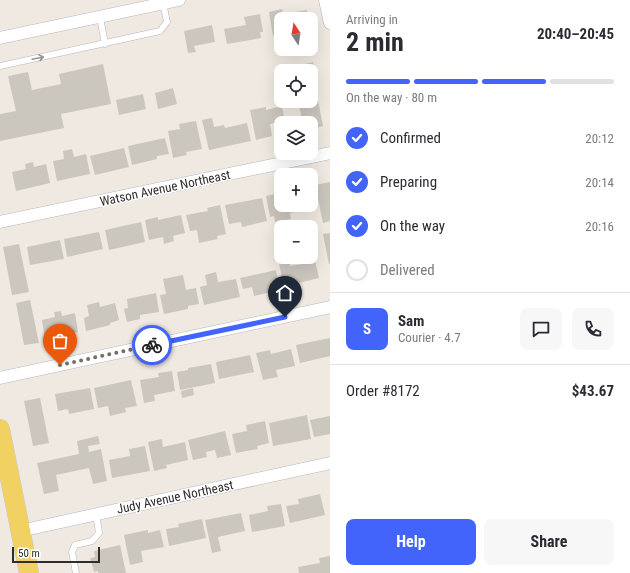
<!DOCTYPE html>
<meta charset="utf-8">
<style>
body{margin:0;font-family:"Roboto Condensed",sans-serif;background:#f7f7f7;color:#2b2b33;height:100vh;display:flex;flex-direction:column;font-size:15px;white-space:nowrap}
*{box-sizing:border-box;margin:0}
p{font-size:13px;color:#7c7c81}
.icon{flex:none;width:22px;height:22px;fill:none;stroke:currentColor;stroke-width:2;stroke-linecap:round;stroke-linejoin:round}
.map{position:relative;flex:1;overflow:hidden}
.details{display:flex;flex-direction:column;background:#fff;width:300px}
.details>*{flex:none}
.needle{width:26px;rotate:348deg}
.fabs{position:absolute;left:274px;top:12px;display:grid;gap:8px}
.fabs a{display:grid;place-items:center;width:44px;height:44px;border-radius:8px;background:#fff;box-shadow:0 4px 16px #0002;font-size:20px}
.scale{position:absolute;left:12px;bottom:10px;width:88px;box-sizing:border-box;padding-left:4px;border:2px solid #2e2e2e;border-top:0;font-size:11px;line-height:14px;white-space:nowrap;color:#2e2e2e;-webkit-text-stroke:3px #fff;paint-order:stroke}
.pin{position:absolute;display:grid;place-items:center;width:34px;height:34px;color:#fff;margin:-41px -17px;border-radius:50% 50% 50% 0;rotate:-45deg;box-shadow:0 0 4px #0007}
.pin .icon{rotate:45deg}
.courier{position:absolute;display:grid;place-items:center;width:40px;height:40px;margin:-20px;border:3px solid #4264fb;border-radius:50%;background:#fff;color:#222;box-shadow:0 1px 5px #0007}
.overview em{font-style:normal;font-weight:700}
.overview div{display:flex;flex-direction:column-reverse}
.overview{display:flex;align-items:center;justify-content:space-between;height:68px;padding:0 16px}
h1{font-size:26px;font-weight:700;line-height:30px}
.bar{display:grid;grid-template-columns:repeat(4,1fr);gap:6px 4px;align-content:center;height:48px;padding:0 16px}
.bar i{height:5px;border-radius:3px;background:#e1e1e2}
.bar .current{background:#4264fb}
.bar p{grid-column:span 4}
.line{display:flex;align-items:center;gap:10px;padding:0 16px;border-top:1px solid #e1e1e2}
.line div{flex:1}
.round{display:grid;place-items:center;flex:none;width:42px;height:42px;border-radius:8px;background:#f7f7f7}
ol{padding:0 16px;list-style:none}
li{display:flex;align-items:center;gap:12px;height:44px}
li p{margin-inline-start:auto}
li .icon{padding:4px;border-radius:50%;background:#4264fb;color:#fff;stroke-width:4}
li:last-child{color:#7c7c81}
li i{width:22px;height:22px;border:2px solid #e1e1e2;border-radius:50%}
.action{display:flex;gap:8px;margin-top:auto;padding:8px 16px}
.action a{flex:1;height:46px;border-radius:8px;background:#4264fb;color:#fff;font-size:16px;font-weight:700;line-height:46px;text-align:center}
.action a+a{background:#f7f7f7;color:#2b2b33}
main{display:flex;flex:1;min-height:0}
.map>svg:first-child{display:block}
.building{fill:#cbc7bf}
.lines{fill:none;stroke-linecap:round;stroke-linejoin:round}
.lane-casing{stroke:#b4b7c1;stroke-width:7}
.street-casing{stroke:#b4b7c1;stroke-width:13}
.primary-casing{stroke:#c9c9c9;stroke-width:20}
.lane{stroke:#fff;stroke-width:6}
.street{stroke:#fff;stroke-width:12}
.primary{stroke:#f2d163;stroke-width:19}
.oneway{stroke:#969696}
.done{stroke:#726f6d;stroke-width:4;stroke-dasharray:0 7.2}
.route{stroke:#4264fb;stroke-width:5}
.labels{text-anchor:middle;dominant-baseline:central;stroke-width:3;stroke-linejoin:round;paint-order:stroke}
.street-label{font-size:13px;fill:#2e2e2e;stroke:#fff}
</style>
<main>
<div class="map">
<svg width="330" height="573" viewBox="0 0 330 573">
<rect width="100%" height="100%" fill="#efe9e1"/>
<path class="building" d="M 282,9 L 283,14 L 307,10 L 308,19 L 281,19 L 281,34 L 273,36 L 269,12 Z
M 260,14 L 263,32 L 260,32 L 261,38 L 227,44 L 224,29 L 246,25 L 244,17 Z
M 212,25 L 215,42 L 194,46 L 196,52 L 188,53 L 184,31 Z
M 313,62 L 316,76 L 311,77 L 311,71 L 295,71 L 294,67 Z
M 103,64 L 111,104 L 61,114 L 64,128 L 0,141 L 0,114 L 16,111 L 8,76 L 28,72 L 32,90 L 61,84 L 59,74 Z
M 292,64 L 294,71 L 282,71 L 281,67 Z
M 315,85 L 323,126 L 311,129 L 311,123 L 303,123 L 298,101 L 311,101 L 311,86 Z
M 173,88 L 177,104 L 158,109 L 155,93 Z
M 143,94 L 146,109 L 119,115 L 116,100 Z
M 282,106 L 285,121 L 270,124 L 272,136 L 256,140 L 250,110 L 266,107 L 266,110 Z
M 212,118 L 214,127 L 224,125 L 225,128 L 247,123 L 251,141 L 209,150 L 202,120 Z
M 196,121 L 202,149 L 186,152 L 187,155 L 173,158 L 168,131 L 180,129 L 179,124 Z
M 165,138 L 169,154 L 157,156 L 157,159 L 132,165 L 128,146 Z
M 124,148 L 129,167 L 95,175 L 90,156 Z
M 72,149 L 74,157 L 86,154 L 90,174 L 57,181 L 53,161 L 64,159 L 63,151 Z
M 33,162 L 34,167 L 46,164 L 50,183 L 16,191 L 12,172 L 26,169 L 25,164 Z
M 330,182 L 330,221 L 323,223 L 315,185 Z
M 279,193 L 281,197 L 281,205 L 304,205 L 305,210 L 290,213 L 291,219 L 275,222 L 274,216 L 270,217 L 266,196 Z
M 262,198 L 267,221 L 242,227 L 241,222 L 229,224 L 225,205 Z
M 220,205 L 226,234 L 217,236 L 218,239 L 199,243 L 197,230 L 190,231 L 186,215 L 208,211 L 207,208 Z
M 181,215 L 185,233 L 173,236 L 174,241 L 164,244 L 163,237 L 149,240 L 145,220 L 158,217 L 158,220 Z
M 141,222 L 145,242 L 109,250 L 105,230 Z
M 99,232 L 103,249 L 67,257 L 64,239 Z
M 330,233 L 330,264 L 329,264 L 323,234 Z
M 60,240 L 64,259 L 30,265 L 27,247 Z
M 19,244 L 29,292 L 12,295 L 3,247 Z
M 314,256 L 319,278 L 295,284 L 294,280 L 283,282 L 278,259 L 288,257 L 290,266 L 303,264 L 302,259 Z
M 276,270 L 280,290 L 254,296 L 252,287 L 243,289 L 240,278 Z
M 216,272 L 218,282 L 236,279 L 240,297 L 204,305 L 200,287 L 207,285 L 205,275 Z
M 183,275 L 186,290 L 196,288 L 199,304 L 188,306 L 188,309 L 164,314 L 160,295 L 166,294 L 163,279 Z
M 156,293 L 159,312 L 140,315 L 140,319 L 127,322 L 124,309 L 128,308 L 127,299 Z
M 30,300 L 39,343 L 24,345 L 16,303 Z
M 99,302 L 100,307 L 115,303 L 119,320 L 110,323 L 110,325 L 86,331 L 84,318 L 89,316 L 87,305 Z
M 61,311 L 62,316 L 75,313 L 78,332 L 45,338 L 42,320 L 55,317 L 54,312 Z
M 330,338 L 330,356 L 300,363 L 296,345 Z
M 291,349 L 295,366 L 276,370 L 278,377 L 263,380 L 256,353 L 270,350 L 271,354 Z
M 250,355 L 254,372 L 219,379 L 216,362 Z
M 211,364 L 215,383 L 180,390 L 177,372 L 188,370 L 188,368 Z
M 172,371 L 175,391 L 154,395 L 155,401 L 144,403 L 140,380 L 159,377 L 158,373 Z
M 131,380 L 137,406 L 125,408 L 126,412 L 110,416 L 108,406 L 98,408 L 94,388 Z
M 90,388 L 94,409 L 69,414 L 68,409 L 58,411 L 55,394 Z
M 193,388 L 194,395 L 182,398 L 181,391 Z
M 40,398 L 49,443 L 33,446 L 24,401 Z
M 307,415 L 311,439 L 273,446 L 269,423 Z
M 330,416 L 330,434 L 314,437 L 310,420 Z
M 265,421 L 269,443 L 257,446 L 258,449 L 236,453 L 232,434 L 247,431 L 246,425 Z
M 225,431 L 231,455 L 217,458 L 215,450 L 206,452 L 207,457 L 193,460 L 188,440 Z
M 98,436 L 100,444 L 88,446 L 89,452 L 101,449 L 107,481 L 93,484 L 89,468 L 56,475 L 59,491 L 44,494 L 37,463 L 79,454 L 77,441 Z
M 162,439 L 163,447 L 185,442 L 188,460 L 166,465 L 167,468 L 154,471 L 148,442 Z
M 145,446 L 150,471 L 112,478 L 109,460 L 130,456 L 129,449 Z
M 320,494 L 325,515 L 290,523 L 286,506 L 299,504 L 298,499 Z
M 281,504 L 285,526 L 252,532 L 249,515 L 268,511 L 267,506 Z
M 241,513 L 245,531 L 218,537 L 221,551 L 212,553 L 205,520 Z
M 202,519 L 206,538 L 169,546 L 166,529 L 179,527 L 178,524 Z
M 148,530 L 148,533 L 160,530 L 164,547 L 141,551 L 143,562 L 130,565 L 124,535 Z
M 120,545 L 126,573 L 98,573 L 98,571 L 94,572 L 90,558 L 95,557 L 94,551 Z
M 330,556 L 330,573 L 299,573 L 298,567 L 320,563 L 319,558 Z"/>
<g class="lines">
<g class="lane-casing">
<path id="lane" d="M 100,17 L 105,44
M 0,66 L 160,31 L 167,22 L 163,3
M 76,573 L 72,552 L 75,545 L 92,541 L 99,533 L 96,514"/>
</g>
<g class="street-casing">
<path id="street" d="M 325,0 L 330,23
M 0,38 L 179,0
M 0,222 L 330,153
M 0,378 L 330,307
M 20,531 L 330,463"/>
</g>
<g class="primary-casing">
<path id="primary" d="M 0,429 L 29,573"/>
</g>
<use href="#lane" class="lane"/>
<use href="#street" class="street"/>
<use href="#primary" class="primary"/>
</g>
<defs><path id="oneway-shaft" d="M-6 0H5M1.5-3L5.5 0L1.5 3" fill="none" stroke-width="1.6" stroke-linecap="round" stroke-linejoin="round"/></defs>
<use class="oneway" href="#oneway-shaft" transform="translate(38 58) rotate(-12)"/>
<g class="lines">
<path class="done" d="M 60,365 L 152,345"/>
<path class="route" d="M 152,345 L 285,317"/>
</g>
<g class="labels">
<g class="street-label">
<text transform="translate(165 188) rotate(-12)">Watson Avenue Northeast</text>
<text transform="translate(175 497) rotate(-12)">Judy Avenue Northeast</text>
</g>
</g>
</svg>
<div class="fabs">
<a><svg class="needle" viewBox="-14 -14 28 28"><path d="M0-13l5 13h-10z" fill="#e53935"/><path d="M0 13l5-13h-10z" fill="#7c7c81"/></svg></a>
<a><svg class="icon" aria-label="locate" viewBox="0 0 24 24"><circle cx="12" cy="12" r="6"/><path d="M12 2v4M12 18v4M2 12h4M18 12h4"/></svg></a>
<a><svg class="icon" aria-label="layers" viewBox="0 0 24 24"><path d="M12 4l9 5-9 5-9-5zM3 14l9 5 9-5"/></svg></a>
<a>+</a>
<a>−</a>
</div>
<div class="scale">50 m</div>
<div class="pin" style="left:60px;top:365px;background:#ea580c"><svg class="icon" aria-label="bag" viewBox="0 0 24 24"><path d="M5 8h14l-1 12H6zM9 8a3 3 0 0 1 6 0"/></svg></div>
<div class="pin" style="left:285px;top:317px;background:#1f2937"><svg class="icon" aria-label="home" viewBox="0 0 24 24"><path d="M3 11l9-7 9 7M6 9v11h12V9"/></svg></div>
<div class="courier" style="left:152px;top:345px"><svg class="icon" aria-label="bike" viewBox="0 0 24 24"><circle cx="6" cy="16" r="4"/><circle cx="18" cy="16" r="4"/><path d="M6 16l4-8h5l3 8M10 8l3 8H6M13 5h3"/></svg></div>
</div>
<section class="details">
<div class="overview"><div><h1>2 min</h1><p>Arriving in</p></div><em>20:40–20:45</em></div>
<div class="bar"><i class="current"></i><i class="current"></i><i class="current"></i><i></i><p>On the way · 80 m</p></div>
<ol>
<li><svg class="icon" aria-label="check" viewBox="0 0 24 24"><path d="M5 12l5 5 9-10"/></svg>Confirmed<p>20:12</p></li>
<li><svg class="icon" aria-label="check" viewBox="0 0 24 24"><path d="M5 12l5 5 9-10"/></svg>Preparing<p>20:14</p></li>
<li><svg class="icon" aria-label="check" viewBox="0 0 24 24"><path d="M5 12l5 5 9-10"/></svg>On the way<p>20:16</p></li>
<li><i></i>Delivered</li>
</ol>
<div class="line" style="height:72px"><b class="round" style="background:#4264fb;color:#fff">S</b><div><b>Sam</b><p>Courier · 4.7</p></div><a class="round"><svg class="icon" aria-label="chat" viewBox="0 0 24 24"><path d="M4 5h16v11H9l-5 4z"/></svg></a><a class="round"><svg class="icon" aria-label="phone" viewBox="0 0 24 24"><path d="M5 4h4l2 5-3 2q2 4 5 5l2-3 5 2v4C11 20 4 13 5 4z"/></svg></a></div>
<div class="line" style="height:52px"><div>Order #8172</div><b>$43.67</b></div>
<div class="action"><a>Help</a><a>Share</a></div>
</section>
</main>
